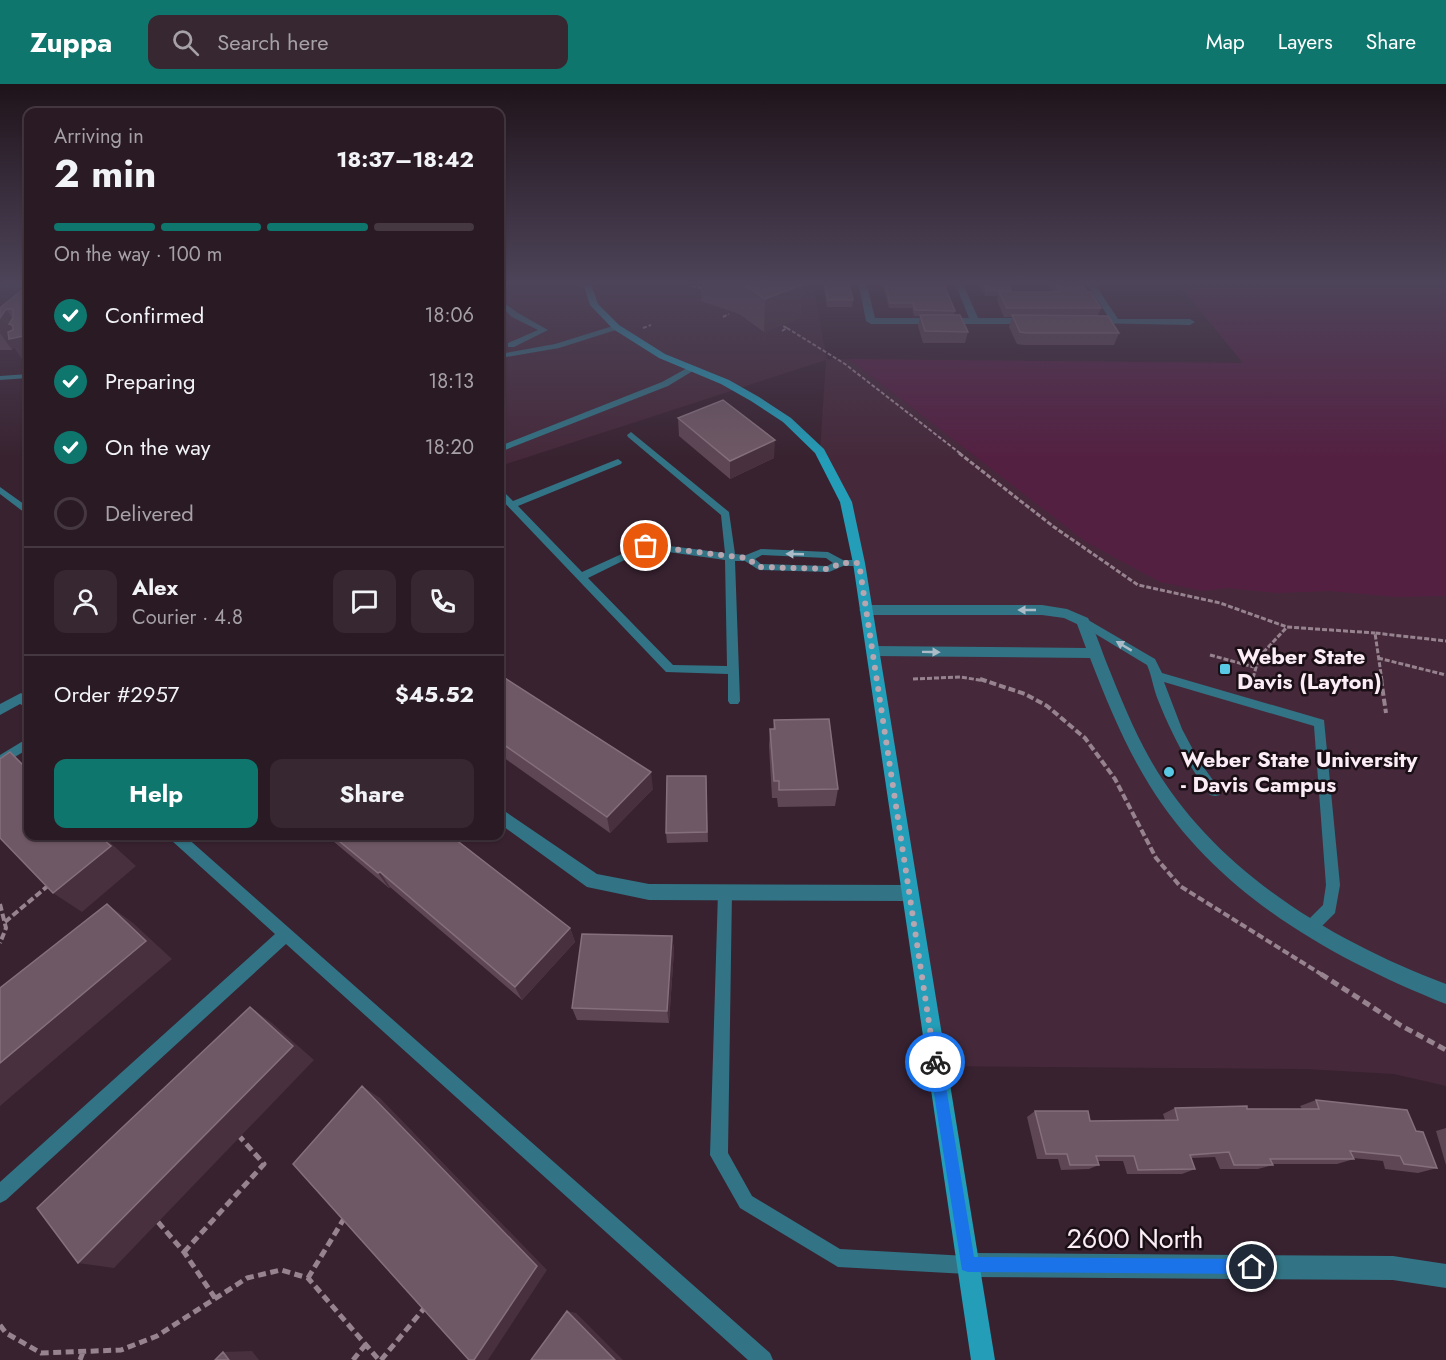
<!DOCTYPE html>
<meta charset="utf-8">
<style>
body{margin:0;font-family:Jost,sans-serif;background:#362731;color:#f1f3f6;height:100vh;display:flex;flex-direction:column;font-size:22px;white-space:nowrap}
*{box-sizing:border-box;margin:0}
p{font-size:20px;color:#a5a1a6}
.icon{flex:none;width:33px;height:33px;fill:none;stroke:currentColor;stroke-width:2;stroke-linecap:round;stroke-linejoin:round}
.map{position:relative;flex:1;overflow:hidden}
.details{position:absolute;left:24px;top:24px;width:480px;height:732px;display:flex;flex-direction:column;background:#2a1a24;border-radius:12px;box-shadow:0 2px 4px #0004,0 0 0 2px #463841}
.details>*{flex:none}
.pin{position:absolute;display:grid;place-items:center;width:51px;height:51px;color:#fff;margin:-26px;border:3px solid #fff;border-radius:50%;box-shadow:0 2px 6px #0007}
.courier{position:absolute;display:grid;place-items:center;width:60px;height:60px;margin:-30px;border:4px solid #1a73e8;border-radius:50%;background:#fff;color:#222;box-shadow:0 2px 8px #0007}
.overview em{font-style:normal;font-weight:700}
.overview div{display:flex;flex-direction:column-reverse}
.overview{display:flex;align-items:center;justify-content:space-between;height:102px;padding:0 30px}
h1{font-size:39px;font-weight:700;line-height:45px}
.bar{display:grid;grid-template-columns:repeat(4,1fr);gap:9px 6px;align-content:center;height:72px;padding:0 30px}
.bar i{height:8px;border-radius:4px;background:#463841}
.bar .on{background:#0f766e}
.bar p{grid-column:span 4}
.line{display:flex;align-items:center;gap:15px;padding:0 30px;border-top:2px solid #463841}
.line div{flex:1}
.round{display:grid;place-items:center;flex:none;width:63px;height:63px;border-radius:12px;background:#362731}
ol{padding:0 30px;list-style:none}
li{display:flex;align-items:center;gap:18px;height:66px}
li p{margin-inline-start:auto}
li .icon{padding:6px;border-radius:50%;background:#0f766e;color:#fff;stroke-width:4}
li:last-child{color:#a5a1a6}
li i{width:33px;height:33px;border:3px solid #463841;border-radius:50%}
.cta{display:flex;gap:12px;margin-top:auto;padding:12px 30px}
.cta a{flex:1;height:69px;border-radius:12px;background:#0f766e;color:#fff;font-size:24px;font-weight:700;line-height:69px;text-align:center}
.cta a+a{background:#362731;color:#f1f3f6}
header{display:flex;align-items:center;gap:36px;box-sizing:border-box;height:84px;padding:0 30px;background:#0f766e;color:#fff}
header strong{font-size:28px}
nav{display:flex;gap:33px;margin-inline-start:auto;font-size:21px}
.search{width:420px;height:54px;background:#362731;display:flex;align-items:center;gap:15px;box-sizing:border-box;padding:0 21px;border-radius:12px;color:#a5a1a6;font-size:22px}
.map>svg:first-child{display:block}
.built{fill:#45293a}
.green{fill:#542042}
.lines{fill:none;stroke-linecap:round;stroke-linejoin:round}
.path-far3{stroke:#97838f;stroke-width:2;stroke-dasharray:4 2;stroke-linecap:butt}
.path-far2{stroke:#97838f;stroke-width:3;stroke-dasharray:5 2;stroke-linecap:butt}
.path-far1{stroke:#97838f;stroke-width:4;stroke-dasharray:7 3;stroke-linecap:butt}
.path{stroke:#97838f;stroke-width:5;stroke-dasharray:8 4.5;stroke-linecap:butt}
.lane{fill:#327485;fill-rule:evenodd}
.street{fill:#327485;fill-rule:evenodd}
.secondary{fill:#239db8;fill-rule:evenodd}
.wall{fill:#5e4654}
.shaded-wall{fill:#48303e;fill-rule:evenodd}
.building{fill:#6f5865;stroke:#856f7c;stroke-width:1.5}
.oneway{fill:#abbcc8}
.route{fill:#1a73e8}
.done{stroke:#b7a5b0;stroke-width:6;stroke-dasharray:0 10.8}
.poi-dot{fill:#59c8e4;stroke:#190f15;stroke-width:2}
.labels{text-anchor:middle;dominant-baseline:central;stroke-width:5;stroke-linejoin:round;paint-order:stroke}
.poi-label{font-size:22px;font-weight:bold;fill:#fcecf5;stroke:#190f15;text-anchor:start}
.near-street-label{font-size:27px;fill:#fcecf5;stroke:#190f15}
</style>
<header>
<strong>Zuppa</strong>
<div class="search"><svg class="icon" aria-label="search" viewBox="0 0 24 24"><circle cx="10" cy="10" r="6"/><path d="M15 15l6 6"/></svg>Search here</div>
<nav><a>Map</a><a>Layers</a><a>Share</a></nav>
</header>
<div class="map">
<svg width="1446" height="1276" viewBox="0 0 1446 1276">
<rect width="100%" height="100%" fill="#382230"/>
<path class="built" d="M 500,197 L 812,197 L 827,275 L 1243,279 L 1176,197 L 1446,197 L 1446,1002 L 1394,990 L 1306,985 L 936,982 L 855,449 L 820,367 L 826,276 L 500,382 Z"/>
<path class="green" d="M 1176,197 L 1446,197 L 1446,512 L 1396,513 L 1330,507 L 1277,509 L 1227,504 L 1203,507 L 1160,498 L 1086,458 L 849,275 L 1243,279 Z"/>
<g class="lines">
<path class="path-far3" d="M 692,202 L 705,205
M 723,233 L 729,230
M 643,244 L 651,241
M 787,244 L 845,280 L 961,370
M 782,247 L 787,244 L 783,242"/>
<path class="path-far2" d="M 959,369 L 1054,443 L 1138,501 L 1220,519 L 1287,543
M 1210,571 L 1254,583
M 1378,574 L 1446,591
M 1253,594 L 1259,573 L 1287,543 L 1375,549
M 913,595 L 960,593 L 986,597
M 1382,597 L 1375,549 L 1446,557"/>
<path class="path-far1" d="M 980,595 L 1025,610 L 1047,622 L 1085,654 L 1115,695 L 1156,774 L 1180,802 L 1324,892
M 1381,595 L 1386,629
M 0,820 L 6,844 L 0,859
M 5,838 L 50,800"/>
<path class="path" d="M 1321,890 L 1400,941 L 1446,966
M 158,1138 L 184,1168 L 215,1214
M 184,1168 L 264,1080 L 240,1053
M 308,1194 L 345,1133
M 0,1241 L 6,1249 L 41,1269 L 121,1266 L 157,1252 L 247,1194 L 281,1186 L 308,1194 L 379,1276
M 80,1276 L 83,1268
M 353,1276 L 366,1260
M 381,1276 L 427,1221"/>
<path class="lane" d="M 500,216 L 518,229 L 548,246 L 514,263 L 508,263 L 508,259 L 538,246 L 512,233 L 500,221 Z
M 616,241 L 620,243 L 619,245 L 559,264 L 500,274 L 500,270 L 555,260 Z
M 689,283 L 696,285 L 668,302 L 500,368 L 500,362 L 662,298 Z
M 28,290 L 28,294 L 0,296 L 0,292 Z
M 631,348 L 729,428 L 735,470 L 746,471 L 761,465 L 828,468 L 843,476 L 859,476 L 864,479 L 859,482 L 843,482 L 829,488 L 759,486 L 745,477 L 735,477 L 740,617 L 738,620 L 730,620 L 728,617 L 728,590 L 666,588 L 500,414 L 500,406 L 503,407 L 513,417 L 618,375 L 622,378 L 621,380 L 518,422 L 582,488 L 646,459 L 725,469 L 721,431 L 628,353 L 627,351 ZM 647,465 L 725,476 L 727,582 L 673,581 L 588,494 ZM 762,471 L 826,474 L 833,479 L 827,482 L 761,480 L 755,475 Z
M 0,403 L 28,423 L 28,430 L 25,429 L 0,410 Z
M 1083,533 L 1155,575 L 1162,589 L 1324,636 L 1340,801 L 1335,829 L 1315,849 L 1310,851 L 1305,849 L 1303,844 L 1305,839 L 1323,821 L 1326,801 L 1314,642 L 1164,598 L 1182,645 L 1199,677 L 1221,707 L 1220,711 L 1215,712 L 1210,711 C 1188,681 1172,651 1158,616 C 1153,604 1152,592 1147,581 L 1079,540 L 1078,537 Z
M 21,609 L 28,614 L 28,624 L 20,620 L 0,631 L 0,620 Z
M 28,654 L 28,665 L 0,682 L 0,671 Z
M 169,752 L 185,752 L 770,1269 L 773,1276 L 748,1276 L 286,860 L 6,1116 L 0,1119 L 0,1098 L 275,850 L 171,756 Z
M 725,802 L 730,803 L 732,808 L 728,1069 L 752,1112 L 840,1165 L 967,1172 L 974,1174 L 976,1181 L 974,1188 L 967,1190 L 838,1183 L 740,1124 L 710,1071 L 718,808 L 720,803 Z"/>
<path class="street" d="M 858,197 L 866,197 L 875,234 L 969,234 L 954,197 L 962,197 L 978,234 L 1031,234 L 1036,237 L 1031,240 L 871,240 L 866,237 Z
M 1085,197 L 1093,197 L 1118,235 L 1190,235 L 1195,238 L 1190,241 L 1088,239 L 1088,235 L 1109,234 Z
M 0,199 L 28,198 L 28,203 L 3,204 L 0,203 Z
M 866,521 L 1042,521 L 1067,525 L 1088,534 C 1096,548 1101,565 1107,580 C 1120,612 1133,645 1150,675 C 1213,786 1330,856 1446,900 L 1446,920 C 1331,874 1217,810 1150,702 C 1125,662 1107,618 1090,574 L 873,572 L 866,567 L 873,562 L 1086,564 L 1077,540 L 1064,534 L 1042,531 L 866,531 L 859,526 Z
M 500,724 L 597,790 L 649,800 L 909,801 L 915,803 L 918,809 L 915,815 L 909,817 L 649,816 L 587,803 L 500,740 Z
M 967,1169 L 1393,1172 L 1446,1180 L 1446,1204 L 1393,1196 L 967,1193 L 959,1189 L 955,1181 L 959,1173 Z"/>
<path class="secondary" d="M 582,197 L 590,197 L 598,220 L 619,241 L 665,270 L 729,296 L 759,313 L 791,334 L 824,365 L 852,418 L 865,479 L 995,1276 L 971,1276 L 853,479 L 840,418 L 815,369 L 783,338 L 751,317 L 721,300 L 659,274 L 613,245 L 590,221 Z"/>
</g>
<path class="wall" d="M 701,196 L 795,196 L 802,201 L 800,234 L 764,248 L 739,230 L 701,217 Z
M 822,196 L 848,196 L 853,216 L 852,223 L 827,223 Z
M 881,196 L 942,196 L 955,227 L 954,231 L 968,248 L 965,259 L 923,259 L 918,242 L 920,232 L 914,232 L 912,224 L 889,224 Z
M 977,196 L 1006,196 L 1011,206 L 1011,208 L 1053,208 L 1046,196 L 1079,196 L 1087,208 L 1101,224 L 1098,231 L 1119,249 L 1114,261 L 1024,261 L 1017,260 L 1009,243 L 1012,233 L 1004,233 L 997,216 L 998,212 L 985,212 Z
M 28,201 L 26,280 L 14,263 L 12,266 L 0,266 L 0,224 Z
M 678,334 L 774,374 L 730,395 L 679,352 Z
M 500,591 L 653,705 L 610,749 L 500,671 Z
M 774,636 L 838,705 L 835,722 L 778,723 L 777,714 L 772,714 L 769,662 L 770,645 L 773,645 Z
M 706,692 L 708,758 L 667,759 L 666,749 Z
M 327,752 L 451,752 L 570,844 L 575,858 L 522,916 L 390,803 L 389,804 Z
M 672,852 L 674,866 L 669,939 L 577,936 L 572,924 Z
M 1316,1016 L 1416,1047 L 1437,1084 L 1418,1089 L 1385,1085 L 1383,1077 L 1353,1074 L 1354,1075 L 1337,1080 L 1272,1080 L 1273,1081 L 1258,1085 L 1220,1085 L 1215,1073 L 1191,1074 L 1195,1085 L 1182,1090 L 1127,1090 L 1123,1077 L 1098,1077 L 1099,1081 L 1089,1085 L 1061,1086 L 1058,1075 L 1037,1075 L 1027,1033 L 1035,1027 L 1090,1037 L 1165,1036 L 1163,1030 L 1175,1024 L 1302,1025 L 1300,1022 Z
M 1446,1044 L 1446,1081 L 1436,1047 Z"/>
<path class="shaded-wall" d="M 802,201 L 800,234 L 764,248 L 765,215 Z
M 6,225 L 23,250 L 28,251 L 28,280 L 26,280 L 14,263 L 12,266 L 0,249 L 0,234 ZM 9,240 L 13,241 L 19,253 Z
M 775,356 L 774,374 L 730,395 L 730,377 Z
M 651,688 L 653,705 L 610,749 L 607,733 Z
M 99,752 L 103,752 L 136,782 L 82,828 L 53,809 Z
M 380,788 L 390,803 L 389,804 L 378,789 Z
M 107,820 L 133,839 L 172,875 L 0,1022 L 0,979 Z
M 570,844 L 575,858 L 522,916 L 515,903 Z
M 672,852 L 674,866 L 669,939 L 667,927 Z
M 250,923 L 272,939 L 314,976 L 114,1184 L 78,1179 Z
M 362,1002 L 380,1014 L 547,1186 L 488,1276 L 474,1276 Z
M 567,1227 L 576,1229 L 623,1276 L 615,1276 Z
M 252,1267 L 259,1276 L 229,1276 L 223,1268 Z"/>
<path class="building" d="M 738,196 L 795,196 L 802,201 L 765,215 Z
M 824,196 L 848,196 L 853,216 L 828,216 Z
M 884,196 L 942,196 L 955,227 L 915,226 L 913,219 L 890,219 Z
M 981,196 L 1006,196 L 1011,206 L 986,206 Z
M 1054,196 L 1079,196 L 1087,208 L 1091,208 L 1101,224 L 1007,224 L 999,208 L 1061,208 Z
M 28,201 L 28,251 L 9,255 L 8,248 L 13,246 L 13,241 L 9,240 L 13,234 L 13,225 L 6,225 L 0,234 L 0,224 Z
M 920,231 L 960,231 L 968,248 L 925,247 Z
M 1012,231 L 1108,232 L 1119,249 L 1027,249 L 1020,248 Z
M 723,316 L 775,356 L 730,377 L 678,334 Z
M 500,591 L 651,688 L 607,733 L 500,658 Z
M 829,635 L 838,705 L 779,706 L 779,697 L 774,697 L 770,645 L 775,645 L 774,636 Z
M 10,668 L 28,686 L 28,752 L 99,752 L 111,762 L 53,809 L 0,754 L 0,675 Z
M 667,692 L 706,692 L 707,748 L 666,749 Z
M 333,752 L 451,752 L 570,844 L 515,903 L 380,788 L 378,789 Z
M 107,820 L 146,857 L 0,979 L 0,904 Z
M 582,850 L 672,852 L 667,927 L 572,924 Z
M 250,923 L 293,962 L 78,1179 L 37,1124 Z
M 362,1002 L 537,1182 L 474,1276 L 469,1276 L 293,1080 Z
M 1316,1016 L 1407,1026 L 1416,1047 L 1423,1048 L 1437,1084 L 1404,1080 L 1400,1072 L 1350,1067 L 1354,1075 L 1270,1075 L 1273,1081 L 1234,1081 L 1229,1068 L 1190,1071 L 1195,1085 L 1138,1086 L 1134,1072 L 1096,1072 L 1099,1081 L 1070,1081 L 1067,1070 L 1046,1070 L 1035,1027 L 1088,1027 L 1090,1037 L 1178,1036 L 1175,1024 L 1247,1022 L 1247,1025 L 1319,1025 Z
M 567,1227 L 615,1276 L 531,1276 Z
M 223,1268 L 229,1276 L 215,1276 Z"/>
<defs><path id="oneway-solid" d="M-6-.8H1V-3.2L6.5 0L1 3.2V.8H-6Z" transform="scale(1.5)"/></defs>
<g class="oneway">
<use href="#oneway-solid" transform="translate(795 470) rotate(-178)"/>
<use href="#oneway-solid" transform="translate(1027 526) rotate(180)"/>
<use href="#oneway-solid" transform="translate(1124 562) rotate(-149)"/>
<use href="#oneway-solid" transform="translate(931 568) rotate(1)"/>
</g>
<linearGradient id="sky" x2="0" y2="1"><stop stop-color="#1f131a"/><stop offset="0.53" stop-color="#4d4459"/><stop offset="1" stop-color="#4d4459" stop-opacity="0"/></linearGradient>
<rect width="1446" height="375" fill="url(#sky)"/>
<path class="route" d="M 935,971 L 940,973 L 942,978 L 974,1173 L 1252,1175 L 1258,1178 L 1260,1183 L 1258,1188 L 1252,1190 L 968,1188 L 962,1186 L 929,978 L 930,973 Z"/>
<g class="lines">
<path class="done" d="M 646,462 L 747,474 L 759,483 L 829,485 L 841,479 L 859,479 L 935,978"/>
</g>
<g class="poi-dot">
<rect x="1219" y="579" width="12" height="12" rx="3"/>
<circle cx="1169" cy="688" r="6"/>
</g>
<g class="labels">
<g class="poi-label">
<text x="1237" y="572">Weber State<tspan x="1237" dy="25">Davis (Layton)</tspan></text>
<text x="1181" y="675">Weber State University<tspan x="1181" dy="25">- Davis Campus</tspan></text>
</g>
<g class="near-street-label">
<text x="1135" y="1154">2600 North</text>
</g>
</g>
</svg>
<div class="pin" style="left:646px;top:462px;background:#ea580c"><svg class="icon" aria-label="bag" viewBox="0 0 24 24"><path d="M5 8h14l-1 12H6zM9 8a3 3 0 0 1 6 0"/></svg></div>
<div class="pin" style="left:1252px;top:1183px;background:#1f2937"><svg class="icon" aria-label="home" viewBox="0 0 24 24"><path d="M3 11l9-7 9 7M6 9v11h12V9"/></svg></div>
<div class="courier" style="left:935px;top:978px"><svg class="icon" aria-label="bike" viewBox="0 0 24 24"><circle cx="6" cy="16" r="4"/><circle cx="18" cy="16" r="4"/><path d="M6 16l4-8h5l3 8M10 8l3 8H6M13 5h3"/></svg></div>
<section class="details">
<div class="overview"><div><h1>2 min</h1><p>Arriving in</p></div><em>18:37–18:42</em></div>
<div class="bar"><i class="on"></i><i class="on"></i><i class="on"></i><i></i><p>On the way · 100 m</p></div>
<ol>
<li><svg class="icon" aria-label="check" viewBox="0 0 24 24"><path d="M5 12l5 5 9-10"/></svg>Confirmed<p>18:06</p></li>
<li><svg class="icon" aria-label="check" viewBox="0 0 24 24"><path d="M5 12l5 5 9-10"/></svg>Preparing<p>18:13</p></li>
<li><svg class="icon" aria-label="check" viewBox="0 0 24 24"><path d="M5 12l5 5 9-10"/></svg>On the way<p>18:20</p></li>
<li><i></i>Delivered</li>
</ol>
<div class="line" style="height:108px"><a class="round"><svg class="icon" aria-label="person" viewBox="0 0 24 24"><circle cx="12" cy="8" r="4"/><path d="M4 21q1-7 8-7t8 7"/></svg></a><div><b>Alex</b><p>Courier · 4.8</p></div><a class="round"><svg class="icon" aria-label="chat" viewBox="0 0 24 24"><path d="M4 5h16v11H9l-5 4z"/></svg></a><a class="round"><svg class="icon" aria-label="phone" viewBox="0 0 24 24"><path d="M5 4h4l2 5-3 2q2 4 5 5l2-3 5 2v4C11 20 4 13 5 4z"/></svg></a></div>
<div class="line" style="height:78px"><div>Order #2957</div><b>$45.52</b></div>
<div class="cta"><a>Help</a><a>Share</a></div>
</section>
</div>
